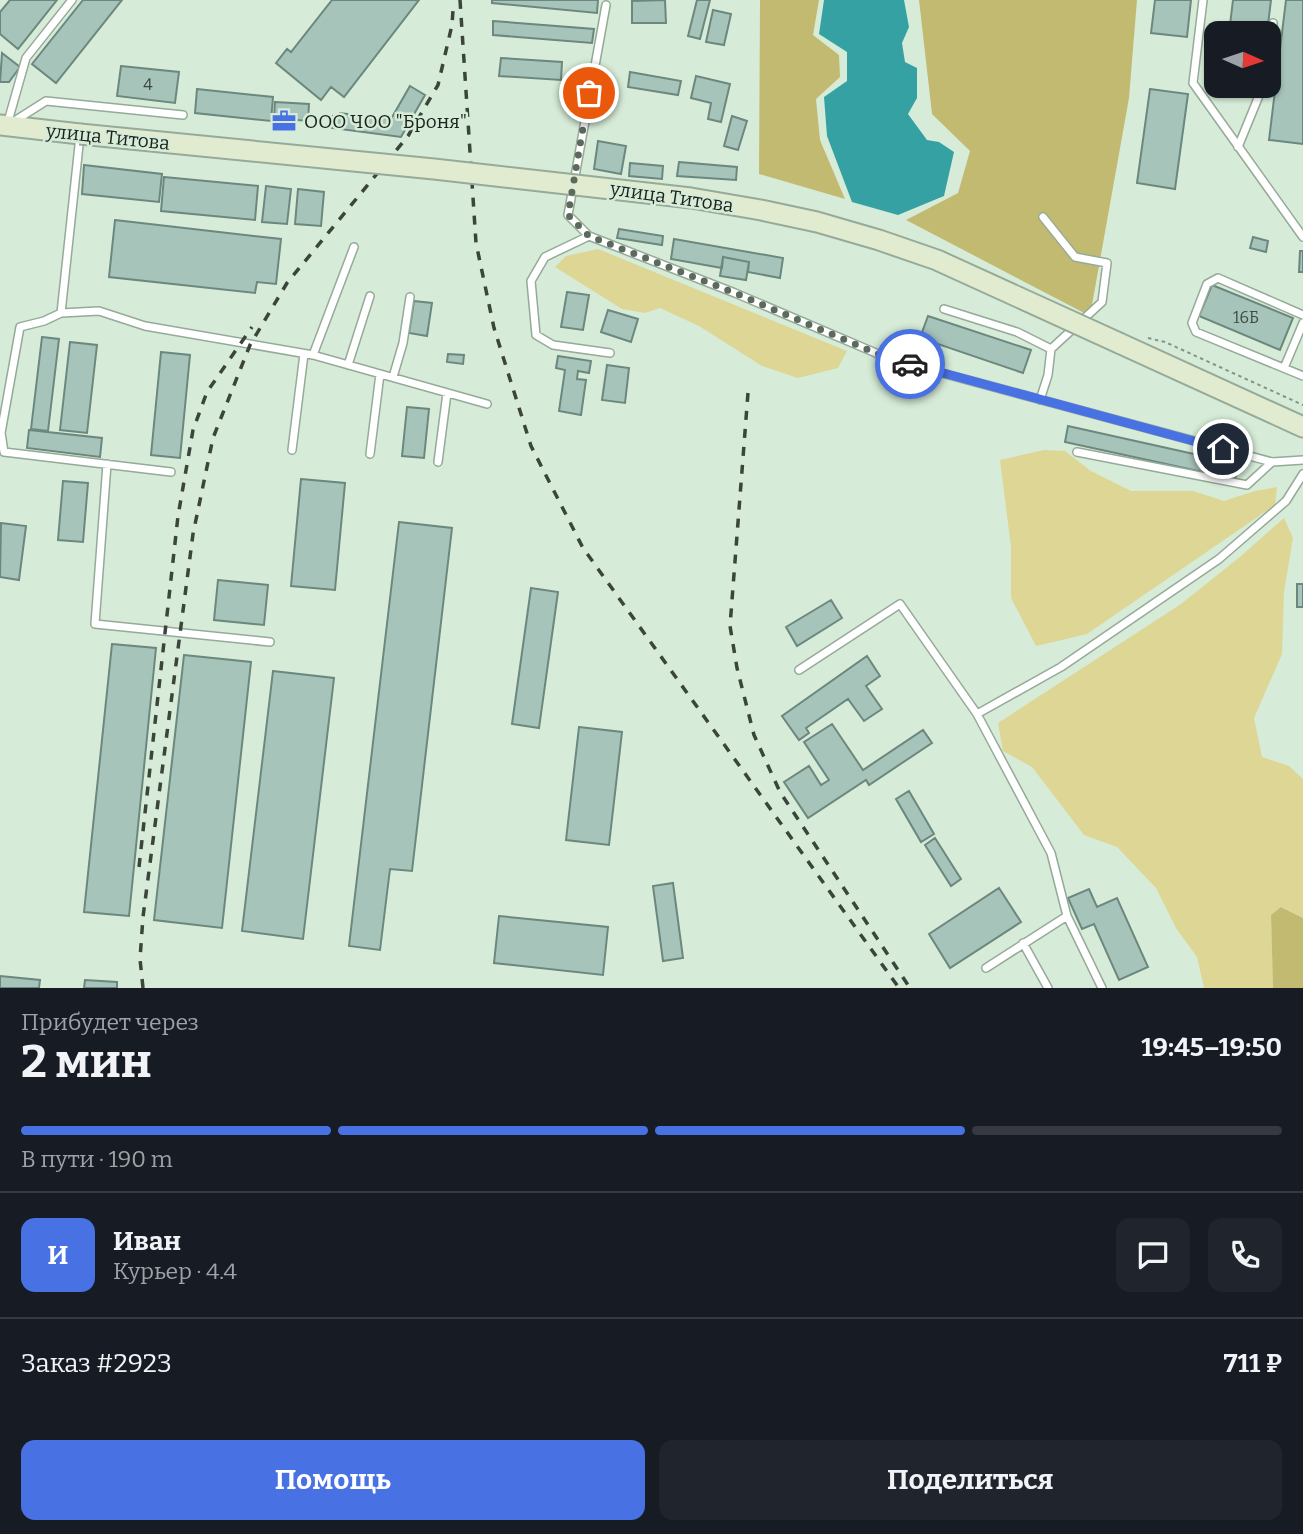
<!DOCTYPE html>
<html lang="ru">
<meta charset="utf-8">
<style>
body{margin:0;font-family:Bitter,serif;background:#20242c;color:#f1f3f6;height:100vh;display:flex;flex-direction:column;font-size:26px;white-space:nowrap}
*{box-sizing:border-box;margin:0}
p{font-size:23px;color:#9ea1a6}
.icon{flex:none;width:38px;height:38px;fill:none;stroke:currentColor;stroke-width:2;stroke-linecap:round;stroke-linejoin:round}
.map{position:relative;height:988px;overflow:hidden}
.drawer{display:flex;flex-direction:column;background:#171b24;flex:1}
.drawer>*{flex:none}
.needle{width:46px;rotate:93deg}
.controls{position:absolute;left:1204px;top:21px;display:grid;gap:14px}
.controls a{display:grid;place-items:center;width:77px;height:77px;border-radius:14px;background:#171b24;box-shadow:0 2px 5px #0004;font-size:35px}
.pin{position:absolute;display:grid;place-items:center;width:60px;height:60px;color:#fff;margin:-30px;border:4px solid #fff;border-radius:50%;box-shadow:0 2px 7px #0007}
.courier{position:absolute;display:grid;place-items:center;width:70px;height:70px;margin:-35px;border:5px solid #4872e4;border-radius:50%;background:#fff;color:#222;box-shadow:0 2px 9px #0007}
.summary em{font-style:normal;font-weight:700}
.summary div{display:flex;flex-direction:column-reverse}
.summary{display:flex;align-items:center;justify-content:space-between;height:119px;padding:0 21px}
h1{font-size:46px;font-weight:700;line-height:52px}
.bar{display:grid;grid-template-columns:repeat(4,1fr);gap:10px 7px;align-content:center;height:84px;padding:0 21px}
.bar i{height:9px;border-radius:5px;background:#363941}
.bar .selected{background:#4872e4}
.bar p{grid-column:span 4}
.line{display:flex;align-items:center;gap:18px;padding:0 21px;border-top:2px solid #363941}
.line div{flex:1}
.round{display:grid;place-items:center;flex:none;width:74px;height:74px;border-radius:14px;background:#20242c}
.primary-button{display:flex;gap:14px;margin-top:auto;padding:14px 21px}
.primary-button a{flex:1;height:80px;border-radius:14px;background:#4872e4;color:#fff;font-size:28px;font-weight:700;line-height:80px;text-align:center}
.primary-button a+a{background:#20242c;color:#f1f3f6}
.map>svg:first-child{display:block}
.green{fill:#ded695}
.forest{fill:#c3ba71}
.water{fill:#36a1a2}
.building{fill:#a7c4ba;stroke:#6c887e;stroke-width:2}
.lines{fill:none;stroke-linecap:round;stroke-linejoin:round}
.service-casing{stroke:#95aa98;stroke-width:10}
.secondary-casing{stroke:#95aa98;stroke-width:23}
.path{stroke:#849486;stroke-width:2;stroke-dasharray:3.5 3.5;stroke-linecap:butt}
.service{stroke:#fff;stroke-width:7}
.secondary{stroke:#e1ebcf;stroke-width:19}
.rail{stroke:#3b453c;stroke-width:3.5;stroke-dasharray:9 9;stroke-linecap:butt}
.secondary-bridge-casing{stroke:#95aa98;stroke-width:23;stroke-linecap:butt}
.secondary-bridge{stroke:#e1ebcf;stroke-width:19}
.done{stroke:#5c695d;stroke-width:7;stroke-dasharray:0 12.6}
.route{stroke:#4872e4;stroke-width:9}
.labels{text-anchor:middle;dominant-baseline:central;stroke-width:5;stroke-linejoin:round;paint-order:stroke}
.number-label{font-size:16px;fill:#3d4a43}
.poi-label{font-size:19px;fill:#1a221b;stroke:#d6ecd8;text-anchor:start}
.street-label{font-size:19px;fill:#1a221b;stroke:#d6ecd8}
</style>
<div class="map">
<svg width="1303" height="988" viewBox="0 0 1303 988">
<rect width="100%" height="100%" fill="#d6ecd8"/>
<path class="green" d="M 598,249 L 847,351 L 838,368 L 798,378 L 762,366 L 699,326 L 660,308 L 645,313 L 622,309 L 555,267 L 566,256 Z
M 1044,450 L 1065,451 L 1091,471 L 1131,491 L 1193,491 L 1224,501 L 1255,491 L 1277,487 L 1275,505 L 1087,634 L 1036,646 L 1011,598 L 1011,547 L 1000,460 Z
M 1284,518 L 1293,538 L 1284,592 L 1282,654 L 1254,718 L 1262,757 L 1289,766 L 1303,779 L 1303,918 L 1282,907 L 1271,915 L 1273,988 L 1204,988 L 1197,957 L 1176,928 L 1156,888 L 1117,847 L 1084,835 L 1032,767 L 1003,751 L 998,723 L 1181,604 L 1241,556 Z"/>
<path class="forest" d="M 760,0 L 819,0 L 813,35 L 839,55 L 840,77 L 816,99 L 820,140 L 845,199 L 759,174 Z
M 919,0 L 1137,0 L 1129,98 L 1090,316 L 906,220 L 958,193 L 970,151 L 932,114 Z
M 1281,907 L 1303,918 L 1303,988 L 1273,988 L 1271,915 Z"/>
<path class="water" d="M 824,0 L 904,0 L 909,27 L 902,43 L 905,62 L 917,68 L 917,98 L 908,114 L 927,140 L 939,142 L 954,152 L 944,196 L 898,215 L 852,202 L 827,136 L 824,97 L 847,81 L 847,52 L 819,34 Z"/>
<path class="building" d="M 10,0 L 57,0 L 18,49 L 0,34 L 0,12 Z
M 83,0 L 122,0 L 56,83 L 32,64 Z
M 332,0 L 419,0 L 344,97 L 331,87 L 321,100 L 276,63 L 287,49 L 291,52 Z
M 492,0 L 598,0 L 597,13 L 492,3 Z
M 665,0 L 666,23 L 632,23 L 632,1 Z
M 697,0 L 710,0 L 700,39 L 688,36 Z
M 1155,0 L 1191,0 L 1187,37 L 1151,33 Z
M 1233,0 L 1271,0 L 1267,33 L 1229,33 Z
M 1286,0 L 1303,0 L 1303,144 L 1269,140 Z
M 713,10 L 731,14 L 724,45 L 706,42 Z
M 493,21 L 594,29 L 592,43 L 493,35 Z
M 2,53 L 20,67 L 9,82 L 0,82 Z
M 501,58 L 562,62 L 561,80 L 499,76 Z
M 121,66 L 179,72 L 175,103 L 117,96 Z
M 630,72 L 681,81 L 678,95 L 628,87 Z
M 696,76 L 730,84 L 721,122 L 708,119 L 711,103 L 691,98 Z
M 410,86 L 425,95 L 401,137 L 332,128 L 333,116 L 339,117 L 340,113 L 391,119 Z
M 197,89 L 273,97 L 271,121 L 195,113 Z
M 1150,89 L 1188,94 L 1175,189 L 1137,183 Z
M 275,102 L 309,104 L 308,121 L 274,118 Z
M 732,116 L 747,121 L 738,150 L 724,146 Z
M 598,141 L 626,146 L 621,174 L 594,169 Z
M 679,162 L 737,167 L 736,180 L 677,176 Z
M 630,163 L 663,166 L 662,179 L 629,176 Z
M 84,165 L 162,174 L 159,202 L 82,194 Z
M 164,177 L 258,186 L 255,220 L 161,211 Z
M 266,186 L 291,189 L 287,224 L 262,222 Z
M 298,189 L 324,192 L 321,226 L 295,224 Z
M 115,220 L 281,239 L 276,284 L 257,282 L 255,293 L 109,277 Z
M 619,229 L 663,236 L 662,245 L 617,238 Z
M 1253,237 L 1268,241 L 1266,252 L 1250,248 Z
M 674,239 L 783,258 L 780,278 L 748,272 L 749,262 L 723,257 L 722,268 L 671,259 Z
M 1300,251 L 1303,251 L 1303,272 L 1299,272 Z
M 723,257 L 749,262 L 746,280 L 720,276 Z
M 1212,285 L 1293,318 L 1280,350 L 1199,316 Z
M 567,292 L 589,295 L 583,330 L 561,327 Z
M 414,301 L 432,303 L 427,336 L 409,333 Z
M 608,310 L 638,319 L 631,342 L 601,332 Z
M 928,316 L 1031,350 L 1023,373 L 920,338 Z
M 42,337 L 59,339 L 48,431 L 31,429 Z
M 70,342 L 97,345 L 87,433 L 60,430 Z
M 161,352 L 190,355 L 180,458 L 151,455 Z
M 448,354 L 464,355 L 463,364 L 447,362 Z
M 558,356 L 591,361 L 589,373 L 578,371 L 577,379 L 586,380 L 581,415 L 559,411 L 565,370 L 556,368 Z
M 607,365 L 629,368 L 625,403 L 602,400 Z
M 407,407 L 429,409 L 424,458 L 402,456 Z
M 1068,426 L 1239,464 L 1235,479 L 1065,442 Z
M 29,430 L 102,438 L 100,457 L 27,448 Z
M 301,479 L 345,483 L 335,590 L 291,586 Z
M 63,481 L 88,483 L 83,542 L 58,540 Z
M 399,522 L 452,528 L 412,871 L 390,869 L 380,950 L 349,946 Z
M 1,523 L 26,526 L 19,580 L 0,577 Z
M 218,580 L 268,585 L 264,625 L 214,620 Z
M 1297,584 L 1303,584 L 1303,607 L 1297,607 Z
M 531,588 L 558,592 L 539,728 L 512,724 Z
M 831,600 L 842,618 L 797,646 L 786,627 Z
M 112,644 L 156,648 L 129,916 L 84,912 Z
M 184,655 L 251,662 L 222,928 L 154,920 Z
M 867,656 L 880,676 L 866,686 L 882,709 L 864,721 L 848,699 L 806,728 L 809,733 L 799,740 L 782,716 Z
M 273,671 L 334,678 L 303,939 L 242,931 Z
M 832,724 L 863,770 L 923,730 L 932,743 L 869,785 L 866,780 L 808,818 L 784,782 L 809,766 L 821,785 L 829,780 L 804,742 Z
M 579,727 L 622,732 L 609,845 L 566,840 Z
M 909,791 L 934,834 L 921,842 L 896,799 Z
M 935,838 L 961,879 L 951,886 L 925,845 Z
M 673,883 L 683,958 L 663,961 L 653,886 Z
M 999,888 L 1021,922 L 950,968 L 929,934 Z
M 1089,889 L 1097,907 L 1117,898 L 1148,967 L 1119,980 L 1094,924 L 1082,929 L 1068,898 Z
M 499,916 L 608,927 L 603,975 L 494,963 Z
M 0,976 L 40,980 L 39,988 L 0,988 Z
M 85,980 L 117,982 L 117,988 L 84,988 Z"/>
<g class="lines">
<g class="service-casing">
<path id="service" d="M 1203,0 L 1193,83 L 1303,237
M 1269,51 L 1273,23
M 13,122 L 46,101 L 183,115
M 7,125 L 26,58 L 72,0
M 1238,147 L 1263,86
M 1043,217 L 1075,257 L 1107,263 L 1102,302 L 1051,349
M 589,236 L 568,215 L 606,5
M 944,309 L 1017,332 L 1051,349 L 1048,375 L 1040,400
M 61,313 L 80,136
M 1303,315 L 1218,278 L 1207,284 L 1192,323 L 1196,332 L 1303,376
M 610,353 L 553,345 L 536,335 L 531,281 L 545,257 L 589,236 L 735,293 L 890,359 L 1272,462 L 1303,460
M 313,355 L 354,247
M 348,365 L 370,296
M 1284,368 L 1303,323
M 393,377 L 403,343 L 410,297
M 292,450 L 304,354
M 1077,452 L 1247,485 L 1272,462
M 370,454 L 380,374
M 438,462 L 447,393
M 107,464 L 95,624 L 270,642
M 171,472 L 4,452 L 1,433 L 20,327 L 44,321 L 61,313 L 99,311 L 145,326 L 313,355 L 487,404
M 799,670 L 900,604 L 977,714 L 1061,667 L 1219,559 L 1286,501 L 1303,474
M 977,714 L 1051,853 L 1067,916 L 986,968
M 1067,916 L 1102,988
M 1023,943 L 1048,988"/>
</g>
<g class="secondary-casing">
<path id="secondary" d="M 0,125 L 80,134
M 1119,343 L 1303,427"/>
</g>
<path class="path" d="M 1148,338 L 1165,342 L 1303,405"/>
<use href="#service" class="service"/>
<use href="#secondary" class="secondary"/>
<path class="rail" d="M 460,0 L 476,243 L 494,328 L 531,446 L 583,548 L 899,988
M 748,393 L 730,626 L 737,668 L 754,735 L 780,792 L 910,988
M 139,867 L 178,516 L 193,430 L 207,392 L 252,327
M 143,988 L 140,959 L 143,917 L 193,534 L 213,438 L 250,345 L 287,283 L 408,136 L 438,85 L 452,25 L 453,10"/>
<g class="secondary-bridge-casing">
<path id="secondary-bridge" d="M 80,134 L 434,169 L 691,198 L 761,210 L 817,222 L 879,240 L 937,260 L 1119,343"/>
</g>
<use href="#secondary-bridge" class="secondary-bridge"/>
</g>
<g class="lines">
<path class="done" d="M 589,93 L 568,215 L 589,236 L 735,293 L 890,359 L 910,364"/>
<path class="route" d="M 910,364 L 1223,449"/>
</g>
<defs>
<g id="office-bare" transform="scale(1.89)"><path d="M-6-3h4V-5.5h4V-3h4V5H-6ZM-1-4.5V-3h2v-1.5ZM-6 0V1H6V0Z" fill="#4872e4" stroke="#d6ecd8" stroke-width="2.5" paint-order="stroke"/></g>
</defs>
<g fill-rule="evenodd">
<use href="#office-bare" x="284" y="121"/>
</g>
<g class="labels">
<g class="number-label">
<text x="148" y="84">4</text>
<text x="1246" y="317">16Б</text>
</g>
<g class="poi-label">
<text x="304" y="121">ООО ЧОО "Броня"</text>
</g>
<g class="street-label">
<text transform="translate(108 137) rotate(6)">улица Титова</text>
<text transform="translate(672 197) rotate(8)">улица Титова</text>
</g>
</g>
</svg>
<div class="controls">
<a><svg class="needle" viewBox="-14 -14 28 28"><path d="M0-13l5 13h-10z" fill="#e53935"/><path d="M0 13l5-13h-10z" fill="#9ea1a6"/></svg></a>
</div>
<div class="pin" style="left:589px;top:93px;background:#ea580c"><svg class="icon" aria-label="bag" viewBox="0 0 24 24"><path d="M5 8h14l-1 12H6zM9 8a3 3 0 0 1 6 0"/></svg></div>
<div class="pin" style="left:1223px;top:449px;background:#1f2937"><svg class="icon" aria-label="home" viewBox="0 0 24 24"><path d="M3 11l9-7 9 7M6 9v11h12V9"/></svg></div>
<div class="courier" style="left:910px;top:364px"><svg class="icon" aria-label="car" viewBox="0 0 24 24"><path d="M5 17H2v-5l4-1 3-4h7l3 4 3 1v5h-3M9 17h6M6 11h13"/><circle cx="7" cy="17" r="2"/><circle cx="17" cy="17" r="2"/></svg></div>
</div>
<section class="drawer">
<div class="summary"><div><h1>2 мин</h1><p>Прибудет через</p></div><em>19:45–19:50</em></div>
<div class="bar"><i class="selected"></i><i class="selected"></i><i class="selected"></i><i></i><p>В пути · 190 m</p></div>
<div class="line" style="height:126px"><b class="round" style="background:#4872e4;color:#fff">И</b><div><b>Иван</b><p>Курьер · 4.4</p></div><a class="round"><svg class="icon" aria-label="chat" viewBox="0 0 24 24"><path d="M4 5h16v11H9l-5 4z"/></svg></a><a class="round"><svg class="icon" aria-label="phone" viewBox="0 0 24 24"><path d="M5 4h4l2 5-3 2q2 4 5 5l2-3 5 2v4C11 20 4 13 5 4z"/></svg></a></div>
<div class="line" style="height:91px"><div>Заказ #2923</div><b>711 ₽</b></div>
<div class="primary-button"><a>Помощь</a><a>Поделиться</a></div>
</section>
